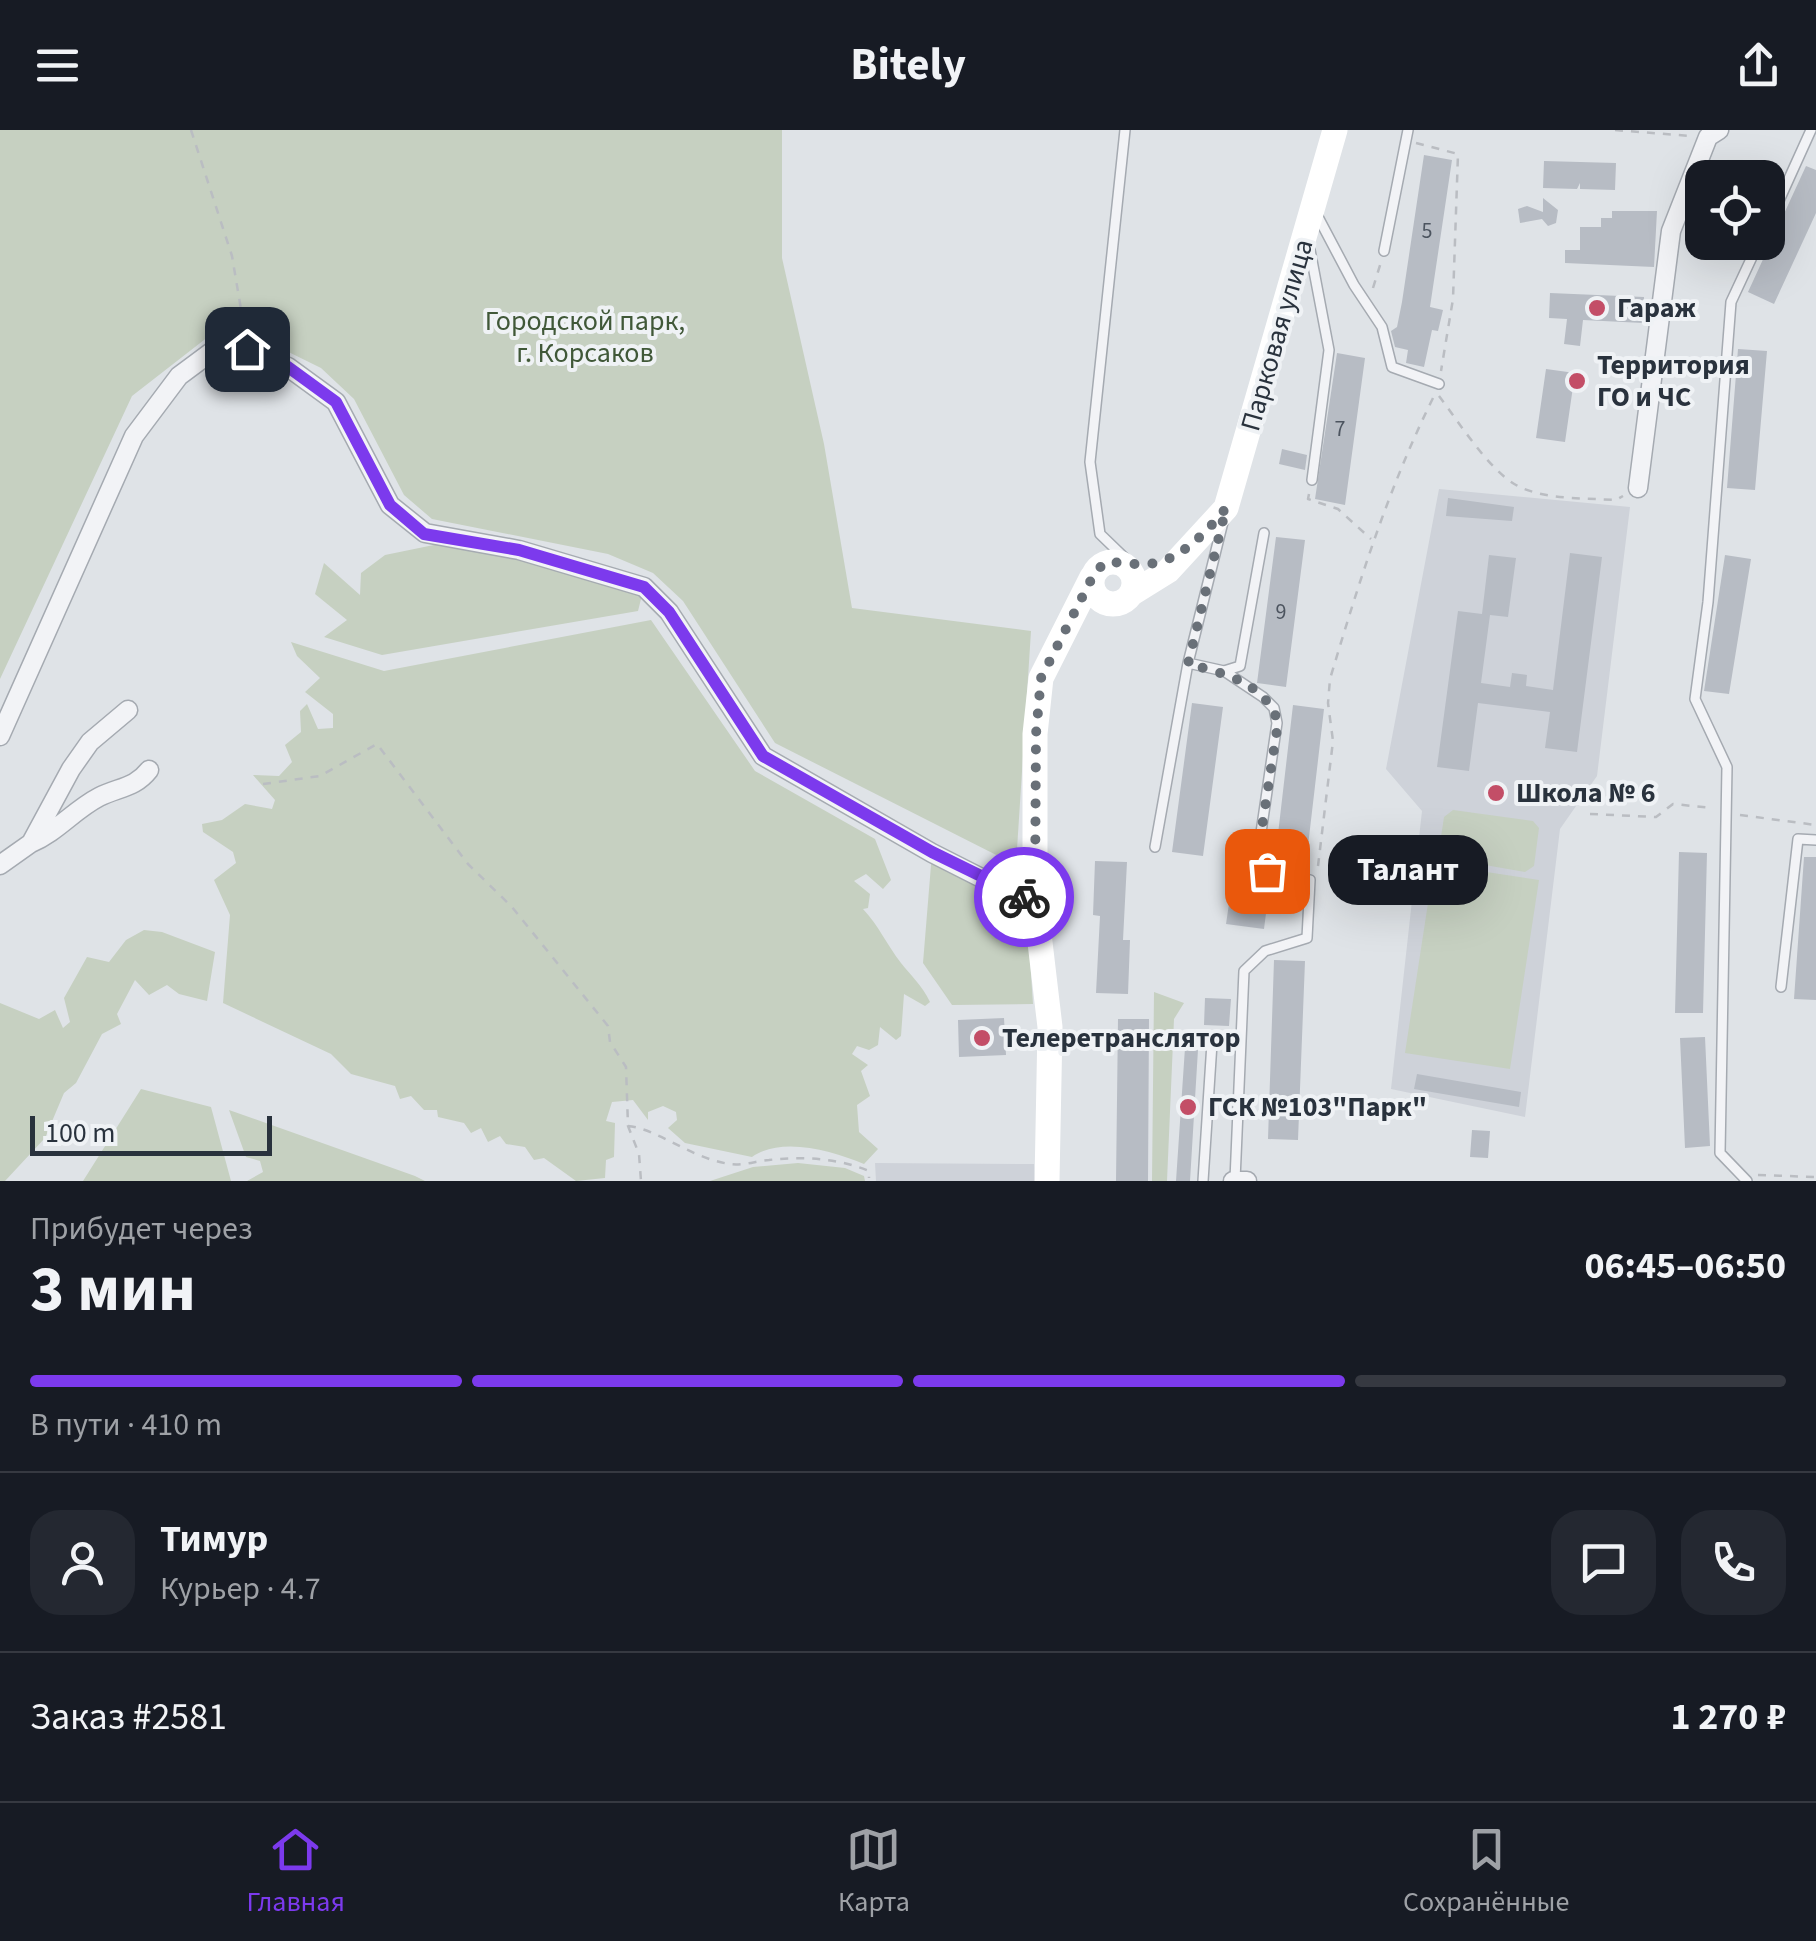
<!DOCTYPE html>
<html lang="ru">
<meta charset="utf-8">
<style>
body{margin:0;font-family:"Source Sans 3",sans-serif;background:#242831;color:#f1f3f6;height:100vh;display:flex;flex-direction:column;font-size:38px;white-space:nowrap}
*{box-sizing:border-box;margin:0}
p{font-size:32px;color:#9ea1a6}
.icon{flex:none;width:55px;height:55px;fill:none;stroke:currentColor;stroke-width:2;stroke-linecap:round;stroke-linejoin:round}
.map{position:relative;height:1051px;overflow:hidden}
.sheet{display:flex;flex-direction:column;background:#171b24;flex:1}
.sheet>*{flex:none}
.buttons{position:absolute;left:1685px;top:30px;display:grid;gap:20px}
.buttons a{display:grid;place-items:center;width:100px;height:100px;border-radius:20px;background:#171b24;box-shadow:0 10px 40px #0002;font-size:50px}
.scale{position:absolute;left:30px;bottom:25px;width:242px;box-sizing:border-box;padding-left:10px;border:5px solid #29323d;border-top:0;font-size:28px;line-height:35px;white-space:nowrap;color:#29323d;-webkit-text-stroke:8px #eff2f5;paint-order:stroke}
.pin{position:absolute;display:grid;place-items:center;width:85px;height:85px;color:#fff;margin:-42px;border-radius:20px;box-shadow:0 5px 15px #0006}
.courier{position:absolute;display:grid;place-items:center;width:100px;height:100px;margin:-50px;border:8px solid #7c3aed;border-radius:50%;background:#fff;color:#222;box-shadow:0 2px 12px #0007}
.bubble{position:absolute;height:70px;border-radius:30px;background:#171b24;box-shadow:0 10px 40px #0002;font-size:32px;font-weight:700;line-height:70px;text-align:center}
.summary em{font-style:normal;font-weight:700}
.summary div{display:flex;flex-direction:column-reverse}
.summary{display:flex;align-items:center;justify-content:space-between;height:170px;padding:0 30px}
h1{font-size:65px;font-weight:700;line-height:75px}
.bar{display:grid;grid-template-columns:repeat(4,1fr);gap:15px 10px;align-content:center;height:120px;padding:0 30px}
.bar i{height:12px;border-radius:8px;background:#363941}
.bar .active{background:#7c3aed}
.bar p{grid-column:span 4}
.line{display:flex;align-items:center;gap:25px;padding:0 30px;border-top:2px solid #363941}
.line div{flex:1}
.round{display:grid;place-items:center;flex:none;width:105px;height:105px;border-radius:30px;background:#242831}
header{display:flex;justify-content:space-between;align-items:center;height:130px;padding:0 30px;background:#171b24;font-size:45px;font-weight:700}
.tabs{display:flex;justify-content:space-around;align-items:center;height:140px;border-top:2px solid #363941;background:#171b24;font-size:28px;color:#9ea1a6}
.tabs a{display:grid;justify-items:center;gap:5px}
.tabs .active{color:#7c3aed}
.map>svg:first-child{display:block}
.built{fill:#ced2d9}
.green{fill:#c6d0c1}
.building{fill:#b7bcc4}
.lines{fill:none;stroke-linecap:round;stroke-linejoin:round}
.lane-casing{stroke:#a5aab1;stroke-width:12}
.street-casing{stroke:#a5aab1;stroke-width:21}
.path{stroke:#babdc2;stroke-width:2.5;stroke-dasharray:8 8;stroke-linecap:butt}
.lane{stroke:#f2f3f6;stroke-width:9}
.street{stroke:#f2f3f6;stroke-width:18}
.secondary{stroke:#fff;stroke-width:25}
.done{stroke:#697078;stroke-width:10;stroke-dasharray:0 18}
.route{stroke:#7c3aed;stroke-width:12}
.poi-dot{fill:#c34e67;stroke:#eff2f5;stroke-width:4}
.labels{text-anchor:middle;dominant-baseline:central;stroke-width:8;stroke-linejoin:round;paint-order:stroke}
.number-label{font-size:22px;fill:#4c545f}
.poi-label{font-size:28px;font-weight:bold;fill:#29323d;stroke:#eff2f5;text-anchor:start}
.park-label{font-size:28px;fill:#405838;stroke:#eff2f5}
.street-label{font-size:28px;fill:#29323d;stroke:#eff2f5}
</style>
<header><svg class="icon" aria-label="menu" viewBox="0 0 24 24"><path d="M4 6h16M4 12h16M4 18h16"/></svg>Bitely<svg class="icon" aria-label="share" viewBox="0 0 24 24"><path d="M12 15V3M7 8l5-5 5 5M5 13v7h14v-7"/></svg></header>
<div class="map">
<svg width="1816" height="1051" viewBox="0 0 1816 1051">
<rect width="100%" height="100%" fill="#dfe3e7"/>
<path class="built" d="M 1439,359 L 1630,377 L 1597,646 L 1560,699 L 1525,987 L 1391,959 L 1422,681 L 1386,639 Z
M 875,1033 L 1034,1034 L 1035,1051 L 876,1051 Z"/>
<path class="green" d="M 0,0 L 782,0 L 782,128 L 824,314 L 852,478 L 1031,501 L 1016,735 L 775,613 L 683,471 L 653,443 L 608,424 L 432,389 L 404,365 L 354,269 L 321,238 L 258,207 L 213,203 L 132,266 L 0,549 Z
M 463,409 L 644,457 L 638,481 L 382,525 L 324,507 L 347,490 L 315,464 L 324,433 L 360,465 L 361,443 L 385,425 Z
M 651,490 L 755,641 L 875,709 L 891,750 L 883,759 L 866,744 L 854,751 L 870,764 L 868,778 L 863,779 C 879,796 887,815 901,833 C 912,847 922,855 930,872 L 925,876 L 904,864 L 901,906 L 896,910 L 880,897 L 878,915 L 869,920 L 857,916 L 852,924 L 868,935 L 861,941 L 870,966 L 857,975 L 859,1002 L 878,1019 L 864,1034 C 832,1021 782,1006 752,1027 L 685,1013 L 668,998 L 677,990 L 676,982 L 663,976 L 648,982 L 648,990 L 633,970 L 612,972 L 606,991 L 615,993 L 614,1027 L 606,1030 L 605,1048 L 576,1051 L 544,1028 L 534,1030 L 525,1017 L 506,1014 L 500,1006 L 488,1012 L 481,998 L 471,1003 L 464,993 L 438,987 L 437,980 L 424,980 L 411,966 L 400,969 L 395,956 L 351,944 L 331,924 L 223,873 L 230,785 L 214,750 L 236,733 L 233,722 L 203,702 L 202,694 L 222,690 L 245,674 L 272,679 L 275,670 L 253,645 L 279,646 L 292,632 L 285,615 L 301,602 L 300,581 L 307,574 L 318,599 L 333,598 L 333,584 L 305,562 L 320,548 L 297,526 L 291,512 L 384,541 Z
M 1453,680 L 1533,691 L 1539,698 L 1534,736 L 1525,742 L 1445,728 L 1439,720 L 1444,687 Z
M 932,723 L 1009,762 L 1028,800 L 1033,874 L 952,875 L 923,833 Z
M 1434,734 L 1539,750 L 1510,939 L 1405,923 Z
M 144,800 L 162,802 L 215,822 L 207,871 L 179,864 L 167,855 L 149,865 L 135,850 L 117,884 L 121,894 L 102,904 L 76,953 L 64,963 L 45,1008 L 5,1051 L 0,1051 L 0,873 L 39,889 L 55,880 L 63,898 L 70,892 L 64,868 L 87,827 L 109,832 L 126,810 Z
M 1154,862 L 1184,873 L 1174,889 L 1167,1051 L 1152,1051 Z
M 141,959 L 211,977 L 231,1051 L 83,1051 Z
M 229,980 L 415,1046 L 425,1051 L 247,1051 L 263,1042 L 260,1031 L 246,1027 Z
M 798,1033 L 845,1038 L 864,1046 L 865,1051 L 710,1051 L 753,1037 Z"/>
<path class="building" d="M 1424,25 L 1452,30 L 1430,177 L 1443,180 L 1438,201 L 1432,200 L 1424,237 L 1406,233 L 1408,220 L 1395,217 L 1391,201 L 1397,197 L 1402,172 Z
M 1544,31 L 1616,33 L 1615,60 L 1580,59 L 1580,53 L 1577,59 L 1543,58 Z
M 1806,36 L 1816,40 L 1816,83 L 1774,174 L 1748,162 Z
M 1543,68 L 1558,80 L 1556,93 L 1548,96 L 1542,89 L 1520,93 L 1518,79 L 1527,76 L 1543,82 Z
M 1612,81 L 1657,81 L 1654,137 L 1565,133 L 1565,120 L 1580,120 L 1580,97 L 1601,97 L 1601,88 L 1612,88 Z
M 1550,163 L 1644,167 L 1643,193 L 1583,190 L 1580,216 L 1564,214 L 1567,189 L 1549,188 Z
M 1738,219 L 1767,221 L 1755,360 L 1727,358 Z
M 1337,223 L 1365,228 L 1345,375 L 1315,369 Z
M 1546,239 L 1575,243 L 1565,312 L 1536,308 Z
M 1282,319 L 1307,325 L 1305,340 L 1279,334 Z
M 1448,368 L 1514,377 L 1512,391 L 1446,386 Z
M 1276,407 L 1305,410 L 1286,557 L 1257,553 Z
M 1570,423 L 1602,427 L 1577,622 L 1545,618 L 1550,582 L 1478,573 L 1469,641 L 1437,637 L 1458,481 L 1482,484 L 1489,425 L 1516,428 L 1508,487 L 1490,485 L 1481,553 L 1510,557 L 1512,543 L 1527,545 L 1526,556 L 1553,560 Z
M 1725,425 L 1751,429 L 1729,564 L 1704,561 Z
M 1192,573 L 1223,577 L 1203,726 L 1172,722 Z
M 1293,575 L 1324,579 L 1306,733 L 1275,730 Z
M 1679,722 L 1707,723 L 1703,883 L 1675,883 Z
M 1804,727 L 1816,727 L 1816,870 L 1794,869 Z
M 1095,731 L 1127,732 L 1123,810 L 1130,810 L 1128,864 L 1096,863 L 1100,786 L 1093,785 Z
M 1233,747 L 1270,752 L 1264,799 L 1226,794 Z
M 1274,830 L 1305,831 L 1298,1010 L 1268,1009 Z
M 1205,868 L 1231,869 L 1229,896 L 1204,895 Z
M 1004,888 L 1006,925 L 959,927 L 958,890 Z
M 1118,889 L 1149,889 L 1148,1051 L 1116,1051 Z
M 1186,903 L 1199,903 L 1190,1051 L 1176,1051 Z
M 1705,907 L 1710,1016 L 1685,1018 L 1680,908 Z
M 1417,944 L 1521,962 L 1519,977 L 1414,959 Z
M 1472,1000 L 1490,1001 L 1488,1028 L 1470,1027 Z"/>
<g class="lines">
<g class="lane-casing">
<path id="lane" d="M 1125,0 L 1090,332 L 1100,404 L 1129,432
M 1317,85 L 1354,155 L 1382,197 L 1392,237 L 1439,254
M 1768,95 L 1811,0
M 1310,120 L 1329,220 L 1312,350
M 1384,121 L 1408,0
M 1188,533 L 1224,541 L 1240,536 L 1264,403
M 1224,541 L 1263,567 L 1274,578 L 1277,593 L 1258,723 L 1267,741 L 1310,750 L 1307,808 L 1265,821 L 1244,841 L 1235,1050
M 1155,717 L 1188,533 L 1223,392
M 1781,857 L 1798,709 L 1816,710
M 1203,1051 L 1212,913
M 1747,1051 L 1720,1023 L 1727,637 L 1695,569 L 1708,472 L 1731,172 L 1759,112"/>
</g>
<g class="street-casing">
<path id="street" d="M 1638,358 L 1671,101 L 1708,7 L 1719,0
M 0,606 L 134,306 L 179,246 L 214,220 L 247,219 L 288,237 L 336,272 L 390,375 L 425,403 L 519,420 L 644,457 L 669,482 L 763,626 L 932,723 L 1009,762 L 1035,770
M 31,713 C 57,702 74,680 99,667 C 119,657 135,658 149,640
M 0,735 L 31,713 L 71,639 L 90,612 L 128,580
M 1233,1051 L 1247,1051"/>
</g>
<path class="path" d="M 191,0 L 232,126 L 245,203
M 1615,0 L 1691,6
M 1416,13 L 1458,24 L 1453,169 L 1441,241
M 1373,158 L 1381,132
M 1439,266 C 1458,291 1489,340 1516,355 C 1543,370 1586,368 1616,370 L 1623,366
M 1309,364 L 1308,369 L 1338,379 L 1371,409
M 263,654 L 320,646 L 377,614 L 468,734 L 512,777 L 608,896 L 610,912 L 626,937 L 628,996 L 639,1024 L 641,1051
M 1590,684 L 1656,687 L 1673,674 L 1713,678
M 1740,685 L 1816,695
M 1318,736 L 1333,611 L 1328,573 L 1330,549 C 1359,452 1388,359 1433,268
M 628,996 C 658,999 692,1029 730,1034 C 742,1036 756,1031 769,1030 C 802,1026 837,1028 869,1041 L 869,1048
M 1758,1045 L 1816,1047"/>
<use href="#lane" class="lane"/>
<use href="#street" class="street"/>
<path class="secondary" d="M1092 453a21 21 0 1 1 42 0a21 21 0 1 1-42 0Z
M 1131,464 L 1168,441 L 1226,378 L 1335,0
M 1047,1051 L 1050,897 L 1035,770 L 1035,604 L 1041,548 L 1092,447"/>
</g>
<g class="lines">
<path class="done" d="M 1024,767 L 1035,770 L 1036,604 L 1041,548 L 1095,442 L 1106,432 C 1120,432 1134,435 1147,434 C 1178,433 1209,400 1226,378 L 1188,534 C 1223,543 1267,553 1278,593 L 1258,723 L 1267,741"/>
<path class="route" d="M 247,219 L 288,237 L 336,272 L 390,375 L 424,404 L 519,420 L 644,457 L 669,482 L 763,626 L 932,722 L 1024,767"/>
</g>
<g class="poi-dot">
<circle cx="1597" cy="178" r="10"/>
<circle cx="1577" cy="251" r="10"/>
<circle cx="1496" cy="663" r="10"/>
<circle cx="982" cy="908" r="10"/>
<circle cx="1188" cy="977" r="10"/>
</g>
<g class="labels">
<g class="number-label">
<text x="1427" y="101">5</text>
<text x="1340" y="299">7</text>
<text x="1281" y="482">9</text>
</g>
<g class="poi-label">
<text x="1617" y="178">Гараж</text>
<text x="1597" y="235">Территория<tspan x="1597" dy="32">ГО и ЧС</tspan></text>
<text x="1516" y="663">Школа № 6</text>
<text x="1002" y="908">Телеретранслятор</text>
<text x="1208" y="977">ГСК №103"Парк"</text>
</g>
<g class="park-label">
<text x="585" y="191">Городской парк,<tspan x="585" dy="32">г. Корсаков</tspan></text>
</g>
<g class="street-label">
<text transform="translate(1277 205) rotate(-74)">Парковая улица</text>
</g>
</g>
</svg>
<div class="buttons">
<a><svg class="icon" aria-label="locate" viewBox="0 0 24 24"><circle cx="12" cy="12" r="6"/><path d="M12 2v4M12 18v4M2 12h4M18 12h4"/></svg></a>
</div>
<div class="scale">100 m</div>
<div class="pin" style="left:1267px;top:741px;background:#ea580c"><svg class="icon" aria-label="bag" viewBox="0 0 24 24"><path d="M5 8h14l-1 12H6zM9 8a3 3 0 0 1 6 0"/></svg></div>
<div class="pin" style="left:247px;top:219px;background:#1f2937"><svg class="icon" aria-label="home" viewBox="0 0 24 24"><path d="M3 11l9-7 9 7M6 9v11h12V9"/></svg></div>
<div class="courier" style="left:1024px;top:767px"><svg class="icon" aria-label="bike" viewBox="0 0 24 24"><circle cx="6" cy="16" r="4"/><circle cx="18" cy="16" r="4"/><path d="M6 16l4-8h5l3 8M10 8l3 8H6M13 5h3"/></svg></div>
<div class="bubble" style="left:1328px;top:705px;width:160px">Талант</div>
</div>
<section class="sheet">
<div class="summary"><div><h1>3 мин</h1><p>Прибудет через</p></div><em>06:45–06:50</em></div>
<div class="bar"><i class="active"></i><i class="active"></i><i class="active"></i><i></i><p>В пути · 410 m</p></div>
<div class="line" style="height:180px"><a class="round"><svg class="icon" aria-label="person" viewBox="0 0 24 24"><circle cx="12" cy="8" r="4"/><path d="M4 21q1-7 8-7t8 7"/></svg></a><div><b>Тимур</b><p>Курьер · 4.7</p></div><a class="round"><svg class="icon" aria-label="chat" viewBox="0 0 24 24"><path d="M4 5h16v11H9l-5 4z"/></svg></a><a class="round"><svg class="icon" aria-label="phone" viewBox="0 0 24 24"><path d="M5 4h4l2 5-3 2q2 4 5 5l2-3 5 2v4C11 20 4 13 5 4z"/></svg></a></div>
<div class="line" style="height:130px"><div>Заказ #2581</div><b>1 270 ₽</b></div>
</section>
<nav class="tabs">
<a class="active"><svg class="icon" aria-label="home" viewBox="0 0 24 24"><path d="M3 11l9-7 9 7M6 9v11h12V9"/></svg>Главная</a>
<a><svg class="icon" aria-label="map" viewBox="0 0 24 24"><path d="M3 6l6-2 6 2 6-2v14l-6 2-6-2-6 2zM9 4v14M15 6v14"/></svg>Карта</a>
<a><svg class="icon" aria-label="saved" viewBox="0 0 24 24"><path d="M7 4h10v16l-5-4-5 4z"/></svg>Сохранённые</a>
</nav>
